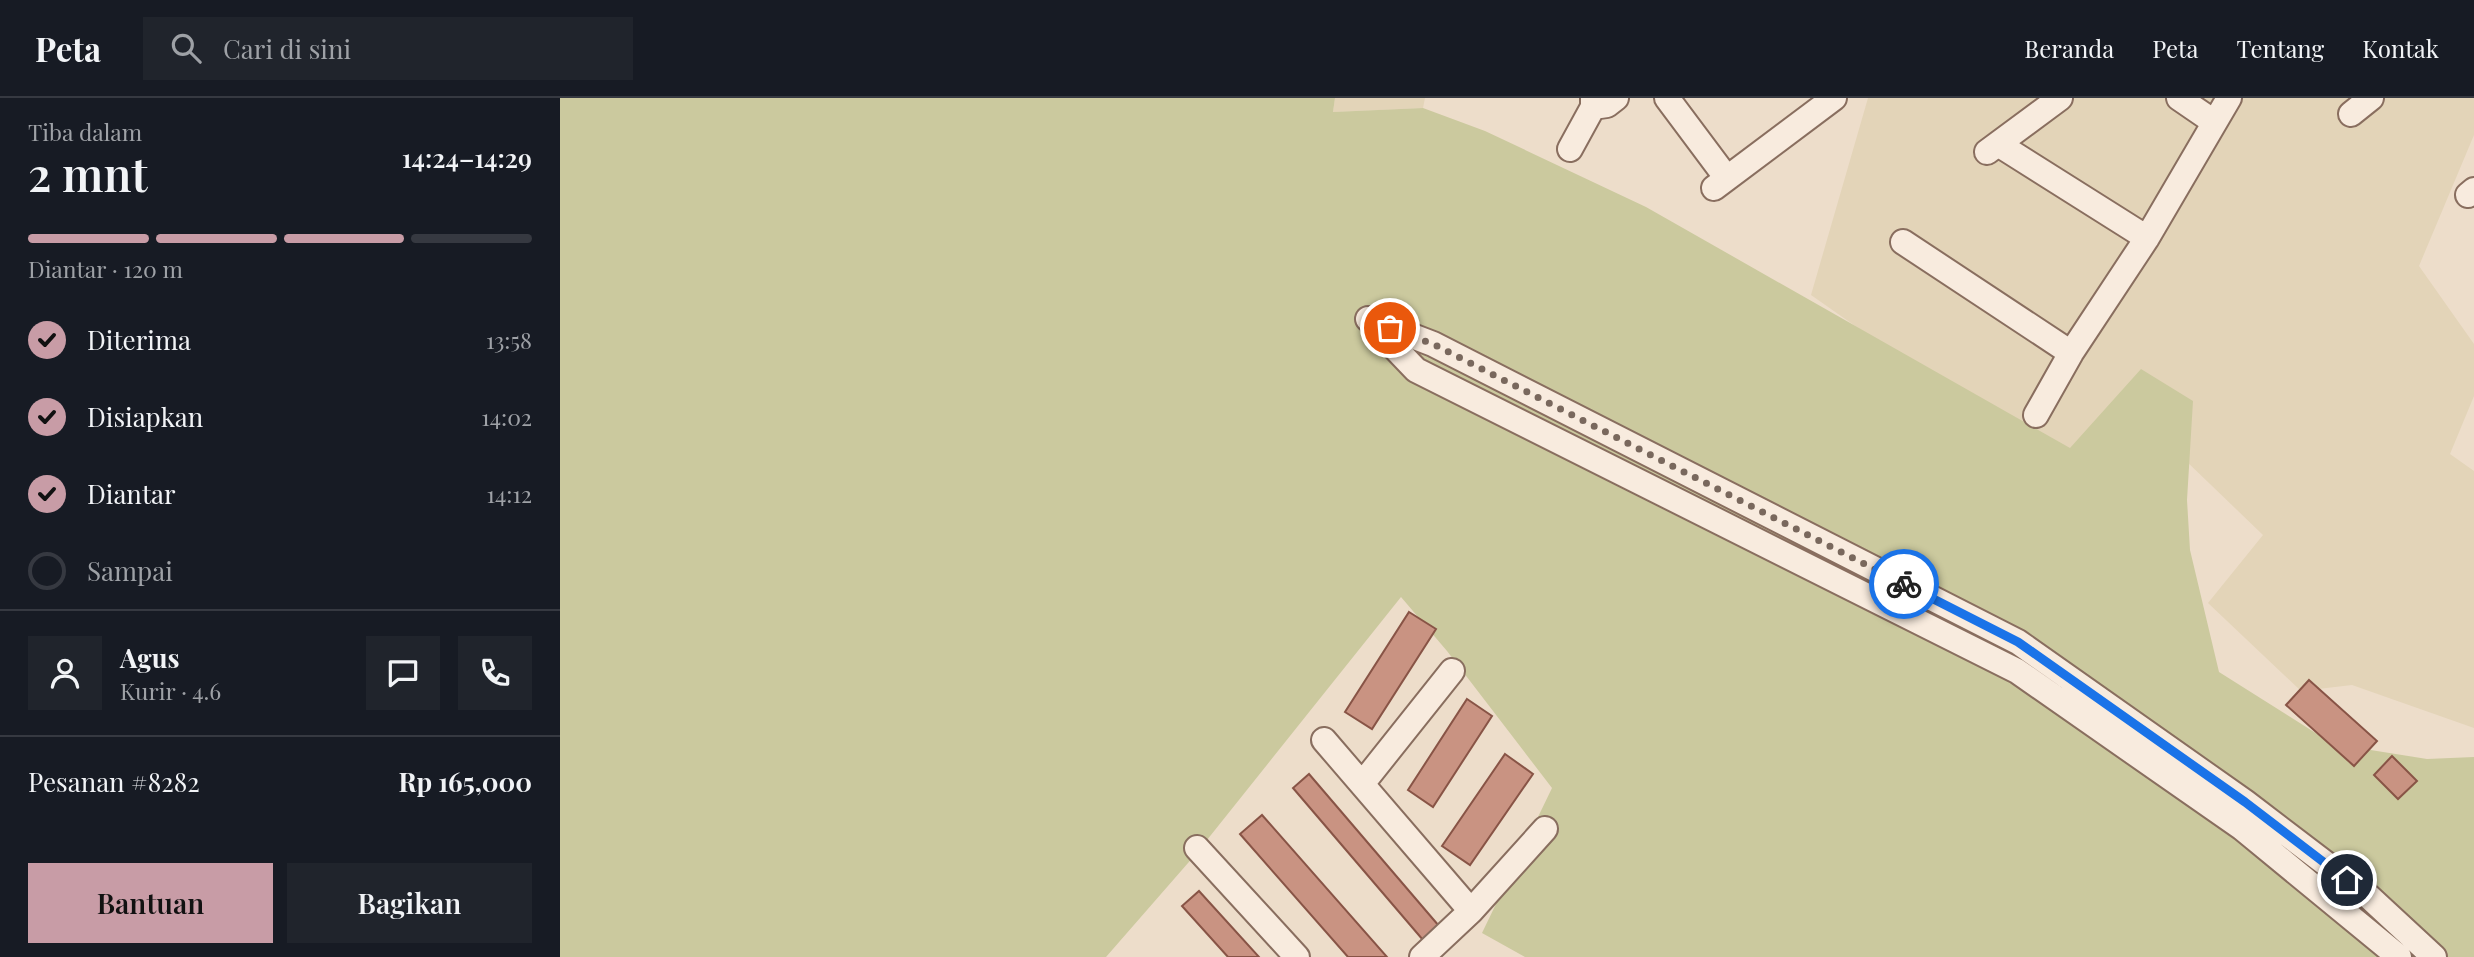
<!DOCTYPE html>
<html lang="id">
<meta charset="utf-8">
<style>
body{margin:0;font-family:"Playfair Display",serif;background:#20242c;color:#f1f3f6;height:100vh;display:flex;flex-direction:column;font-size:26px;white-space:nowrap}
*{box-sizing:border-box;margin:0}
p{font-size:23px;color:#9ea1a6}
.icon{flex:none;width:38px;height:38px;fill:none;stroke:currentColor;stroke-width:2;stroke-linecap:round;stroke-linejoin:round}
.map{position:relative;flex:1;overflow:hidden}
.drawer{display:flex;flex-direction:column;background:#171b24;width:560px}
.drawer>*{flex:none}
.pin{position:absolute;display:grid;place-items:center;width:60px;height:60px;color:#fff;margin:-30px;border:4px solid #fff;border-radius:50%;box-shadow:0 2px 7px #0007}
.courier{position:absolute;display:grid;place-items:center;width:70px;height:70px;margin:-35px;border:5px solid #1a73e8;border-radius:50%;background:#fff;color:#222;box-shadow:0 2px 9px #0007}
.headline em{font-style:normal;font-weight:600}
.headline div{display:flex;flex-direction:column-reverse}
.headline{display:flex;align-items:center;justify-content:space-between;height:119px;padding:0 28px}
h1{font-size:46px;font-weight:600;line-height:52px}
.bar{display:grid;grid-template-columns:repeat(4,1fr);gap:10px 7px;align-content:center;height:84px;padding:0 28px}
.bar i{height:9px;border-radius:5px;background:#363941}
.bar .current{background:#c89ca6}
.bar p{grid-column:span 4}
.line{display:flex;align-items:center;gap:18px;padding:0 28px;border-top:2px solid #363941}
.line div{flex:1}
.round{display:grid;place-items:center;flex:none;width:74px;height:74px;border-radius:0px;background:#20242c}
ol{padding:0 28px;list-style:none}
li{display:flex;align-items:center;gap:21px;height:77px}
li p{margin-inline-start:auto}
li .icon{padding:7px;border-radius:50%;background:#c89ca6;color:#111;stroke-width:4}
li:last-child{color:#9ea1a6}
li i{width:38px;height:38px;border:4px solid #363941;border-radius:50%}
.cta{display:flex;gap:14px;margin-top:auto;padding:14px 28px}
.cta a{flex:1;height:80px;border-radius:0px;background:#c89ca6;color:#111;font-size:28px;font-weight:600;line-height:80px;text-align:center}
.cta a+a{background:#20242c;color:#f1f3f6}
header{display:flex;align-items:center;gap:42px;box-sizing:border-box;height:98px;padding:0 35px;background:#171b24;border-bottom:2px solid #363941}
header strong{font-size:33px}
nav{display:flex;gap:38px;margin-inline-start:auto;font-size:24px}
.search{width:490px;height:63px;background:#20242c;display:flex;align-items:center;gap:18px;box-sizing:border-box;padding:0 24px;border-radius:0px;color:#9ea1a6;font-size:26px}
main{display:flex;flex:1;min-height:0}
.map>svg:first-child{display:block}
.farmland{fill:#e3d4b8}
.green{fill:#cbc99e}
.building{fill:#c99382;stroke:#885446;stroke-width:2}
.lines{fill:none;stroke-linecap:round;stroke-linejoin:round}
.minor-casing{stroke:#896e5f;stroke-width:28}
.minor{stroke:#f8ebde;stroke-width:24}
.done{stroke:#79685d;stroke-width:7;stroke-dasharray:0 12.6}
.route{stroke:#1a73e8;stroke-width:9}
</style>
<header>
<strong>Peta</strong>
<div class="search"><svg class="icon" aria-label="search" viewBox="0 0 24 24"><circle cx="10" cy="10" r="6"/><path d="M15 15l6 6"/></svg>Cari di sini</div>
<nav><a>Beranda</a><a>Peta</a><a>Tentang</a><a>Kontak</a></nav>
</header>
<main>
<section class="drawer">
<div class="headline"><div><h1>2 mnt</h1><p>Tiba dalam</p></div><em>14:24–14:29</em></div>
<div class="bar"><i class="current"></i><i class="current"></i><i class="current"></i><i></i><p>Diantar · 120 m</p></div>
<ol>
<li><svg class="icon" aria-label="check" viewBox="0 0 24 24"><path d="M5 12l5 5 9-10"/></svg>Diterima<p>13:58</p></li>
<li><svg class="icon" aria-label="check" viewBox="0 0 24 24"><path d="M5 12l5 5 9-10"/></svg>Disiapkan<p>14:02</p></li>
<li><svg class="icon" aria-label="check" viewBox="0 0 24 24"><path d="M5 12l5 5 9-10"/></svg>Diantar<p>14:12</p></li>
<li><i></i>Sampai</li>
</ol>
<div class="line" style="height:126px"><a class="round"><svg class="icon" aria-label="person" viewBox="0 0 24 24"><circle cx="12" cy="8" r="4"/><path d="M4 21q1-7 8-7t8 7"/></svg></a><div><b>Agus</b><p>Kurir · 4.6</p></div><a class="round"><svg class="icon" aria-label="chat" viewBox="0 0 24 24"><path d="M4 5h16v11H9l-5 4z"/></svg></a><a class="round"><svg class="icon" aria-label="phone" viewBox="0 0 24 24"><path d="M5 4h4l2 5-3 2q2 4 5 5l2-3 5 2v4C11 20 4 13 5 4z"/></svg></a></div>
<div class="line" style="height:91px"><div>Pesanan #8282</div><b>Rp 165,000</b></div>
<div class="cta"><a>Bantuan</a><a>Bagikan</a></div>
</section>
<div class="map">
<svg width="1914" height="859" viewBox="0 0 1914 859">
<rect width="100%" height="100%" fill="#edddca"/>
<path class="farmland" d="M 775,0 L 865,0 L 863,10 L 773,14 Z
M 1308,0 L 1914,0 L 1914,37 L 1859,168 L 1914,246 L 1914,298 L 1890,356 L 1914,373 L 1914,630 L 1792,587 L 1741,593 L 1648,505 L 1703,437 L 1571,310 L 1522,387 L 1251,197 Z"/>
<path class="green" d="M 0,0 L 775,0 L 773,14 L 863,10 L 925,33 L 1086,109 L 1510,350 L 1581,271 L 1633,303 L 1627,402 L 1630,452 L 1659,574 L 1773,646 L 1867,661 L 1914,659 L 1914,859 L 965,859 L 922,835 L 992,690 L 887,553 L 841,499 L 635,757 L 546,859 L 0,859 Z"/>
<path class="building" d="M 849,514 L 876,531 L 812,631 L 785,614 Z
M 1749,582 L 1817,643 L 1794,668 L 1726,607 Z
M 907,601 L 932,618 L 873,709 L 848,692 Z
M 945,656 L 973,676 L 910,767 L 882,748 Z
M 1832,658 L 1857,683 L 1838,701 L 1814,677 Z
M 749,676 L 879,828 L 863,842 L 733,690 Z
M 702,717 L 827,859 L 788,859 L 680,736 Z
M 639,793 L 699,859 L 668,859 L 622,808 Z"/>
<g class="lines">
<g class="minor-casing">
<path id="minor" d="M 1107,0 L 1166,79
M 1619,0 L 1654,24
M 1033,9 L 1047,7 L 1056,0
M 1791,16 L 1811,0
M 1438,46 L 1587,140
M 1010,51 L 1033,9 L 1033,0
M 1427,54 L 1500,0
M 1154,90 L 1274,0
M 1908,97 L 1914,92
M 1343,144 L 1511,255
M 808,221 L 873,246 L 1458,544 L 1685,704 L 1807,797 L 1874,859
M 813,227 L 856,272 L 1457,573 L 1682,730 L 1839,859
M 1476,317 L 1511,255 L 1587,140 L 1669,0
M 764,642 L 911,813 L 862,859
M 802,686 L 892,573
M 637,750 L 737,859
M 911,813 L 985,731"/>
</g>
<use href="#minor" class="minor"/>
</g>
<g class="lines">
<path class="done" d="M 830,230 L 873,246 L 1344,486"/>
<path class="route" d="M 1344,486 L 1458,544 L 1685,704 L 1787,782"/>
</g>
</svg>
<div class="pin" style="left:830px;top:230px;background:#ea580c"><svg class="icon" aria-label="bag" viewBox="0 0 24 24"><path d="M5 8h14l-1 12H6zM9 8a3 3 0 0 1 6 0"/></svg></div>
<div class="pin" style="left:1787px;top:782px;background:#1f2937"><svg class="icon" aria-label="home" viewBox="0 0 24 24"><path d="M3 11l9-7 9 7M6 9v11h12V9"/></svg></div>
<div class="courier" style="left:1344px;top:486px"><svg class="icon" aria-label="bike" viewBox="0 0 24 24"><circle cx="6" cy="16" r="4"/><circle cx="18" cy="16" r="4"/><path d="M6 16l4-8h5l3 8M10 8l3 8H6M13 5h3"/></svg></div>
</div>
</main>
